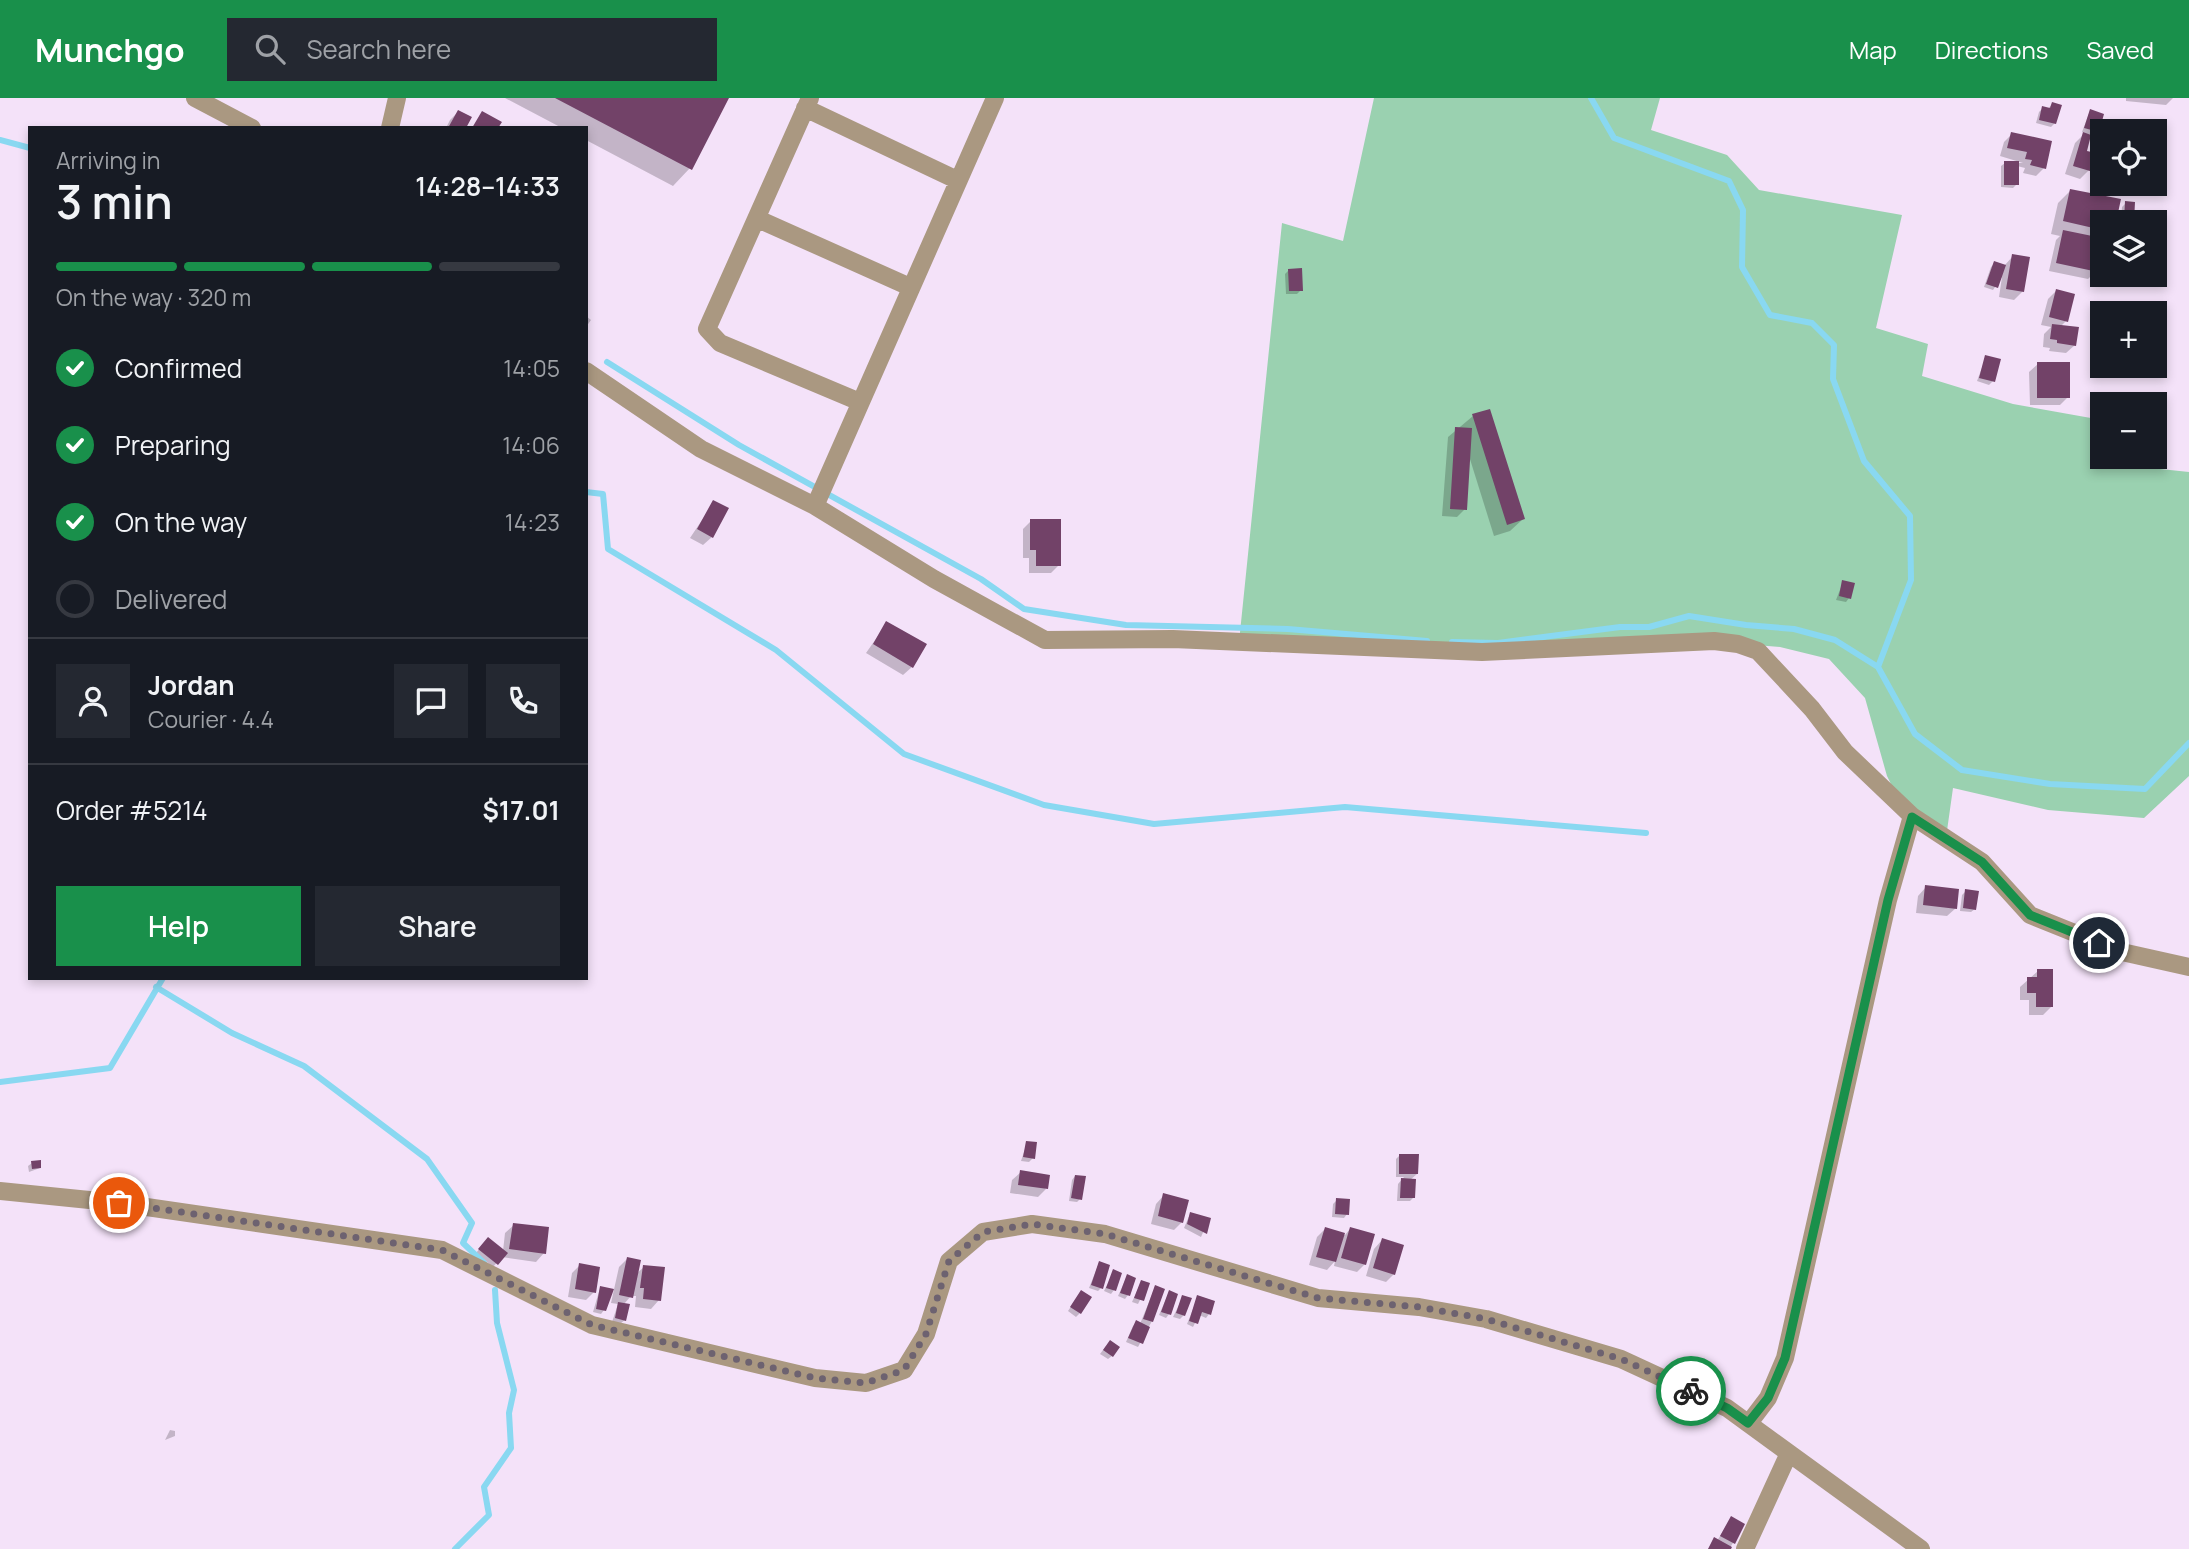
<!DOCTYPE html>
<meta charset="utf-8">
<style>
body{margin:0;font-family:Manrope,sans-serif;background:#242831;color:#f1f3f6;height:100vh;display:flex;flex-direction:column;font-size:26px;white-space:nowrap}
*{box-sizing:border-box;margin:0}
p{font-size:23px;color:#9ea1a6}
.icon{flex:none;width:38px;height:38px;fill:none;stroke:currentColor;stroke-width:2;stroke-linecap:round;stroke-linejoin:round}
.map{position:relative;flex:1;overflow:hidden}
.sheet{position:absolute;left:28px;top:28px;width:560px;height:854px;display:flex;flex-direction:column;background:#171b24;border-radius:0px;box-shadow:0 4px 10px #0003}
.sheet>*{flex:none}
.tools{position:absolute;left:2090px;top:21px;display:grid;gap:14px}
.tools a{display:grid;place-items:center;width:77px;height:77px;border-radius:0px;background:#171b24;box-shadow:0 4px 10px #0003;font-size:35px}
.pin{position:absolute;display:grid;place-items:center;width:60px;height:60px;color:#fff;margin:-30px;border:4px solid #fff;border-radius:50%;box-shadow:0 2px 7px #0007}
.courier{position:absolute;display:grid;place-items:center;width:70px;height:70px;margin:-35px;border:5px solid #19904b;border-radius:50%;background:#fff;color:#222;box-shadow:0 2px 9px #0007}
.overview em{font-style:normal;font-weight:600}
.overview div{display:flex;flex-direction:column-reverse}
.overview{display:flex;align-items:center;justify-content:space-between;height:119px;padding:0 28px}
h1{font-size:46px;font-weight:600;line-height:52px}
.bar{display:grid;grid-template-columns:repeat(4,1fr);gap:10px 7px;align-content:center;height:84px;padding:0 28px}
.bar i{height:9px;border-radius:5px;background:#363941}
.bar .selected{background:#19904b}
.bar p{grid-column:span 4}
.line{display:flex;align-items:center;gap:18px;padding:0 28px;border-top:2px solid #363941}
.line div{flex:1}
.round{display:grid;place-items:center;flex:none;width:74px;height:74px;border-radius:0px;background:#242831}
ol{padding:0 28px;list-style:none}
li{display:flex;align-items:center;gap:21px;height:77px}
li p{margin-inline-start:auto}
li .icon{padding:7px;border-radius:50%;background:#19904b;color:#fff;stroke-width:4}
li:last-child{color:#9ea1a6}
li i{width:38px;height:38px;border:4px solid #363941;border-radius:50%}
.primary-button{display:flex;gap:14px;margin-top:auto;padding:14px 28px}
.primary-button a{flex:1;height:80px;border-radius:0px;background:#19904b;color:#fff;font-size:28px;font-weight:600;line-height:80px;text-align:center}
.primary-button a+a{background:#242831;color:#f1f3f6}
header{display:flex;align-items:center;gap:42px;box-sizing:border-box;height:98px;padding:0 35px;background:#19904b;color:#fff}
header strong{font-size:33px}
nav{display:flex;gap:38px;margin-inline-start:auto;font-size:24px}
.search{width:490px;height:63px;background:#242831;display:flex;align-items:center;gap:18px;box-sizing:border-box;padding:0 24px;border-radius:0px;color:#9ea1a6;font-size:26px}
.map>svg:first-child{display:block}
.green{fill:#9ad1b0}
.shadow{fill:#0003}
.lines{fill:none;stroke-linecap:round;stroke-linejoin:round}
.stream{stroke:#89d8f1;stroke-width:6}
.building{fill:#724268}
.minor{stroke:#aa9881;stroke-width:18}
.done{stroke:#6d6270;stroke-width:7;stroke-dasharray:0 12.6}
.route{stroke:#19904b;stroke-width:9}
</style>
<header>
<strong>Munchgo</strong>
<div class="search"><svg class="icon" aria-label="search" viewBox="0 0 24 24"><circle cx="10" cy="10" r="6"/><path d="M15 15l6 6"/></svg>Search here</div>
<nav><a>Map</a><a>Directions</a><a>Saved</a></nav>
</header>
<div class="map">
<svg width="2189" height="1451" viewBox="0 0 2189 1451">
<rect width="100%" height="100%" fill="#f4e2f9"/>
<path class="green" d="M 1374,0 L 1660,0 L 1651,32 L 1727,57 L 1759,92 L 1902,117 L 1876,230 L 1928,246 L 1922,278 L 2013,306 L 2102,322 L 2102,359 L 2113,359 L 2113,366 L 2189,374 L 2189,678 L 2144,720 L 2048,712 L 1953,690 L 1945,747 L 1894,692 L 1887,678 L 1865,600 L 1829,561 L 1780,549 L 1694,542 L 1621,547 L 1239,544 L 1282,125 L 1343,143 Z"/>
<path class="shadow" d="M 505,0 L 727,0 L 690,70 L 673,88 L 586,42 L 586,30 L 562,30 Z
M 2126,0 L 2173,0 L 2166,7 L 2126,3 Z
M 2052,6 L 2055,25 L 2051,29 L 2036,25 L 2039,14 L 2043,10 L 2048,11 Z
M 2090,13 L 2097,33 L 2090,36 L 2084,54 L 2089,72 L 2080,81 L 2065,76 L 2075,45 L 2085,35 L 2082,34 Z
M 458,14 L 464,30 L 446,30 L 450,22 Z
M 2132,24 L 2145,25 L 2144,33 L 2128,33 Z
M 2012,36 L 2044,70 L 2036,78 L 2023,75 L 2025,70 L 2017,68 L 2017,86 L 2013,90 L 2001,89 L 2001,68 L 2005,65 L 2023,65 L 2000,58 L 2004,44 Z
M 2071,92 L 2119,103 L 2114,124 L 2102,124 L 2102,167 L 2088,181 L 2049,173 L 2056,142 L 2060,138 L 2051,136 L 2058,105 Z
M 2126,105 L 2132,123 L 2131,124 L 2121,124 L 2122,109 Z
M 2013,158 L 2023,193 L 2014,202 L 1999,199 L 2002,179 L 1993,192 L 1984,189 L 1991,169 L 1995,165 L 2004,168 Z
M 1289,172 L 1301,192 L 1297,196 L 1286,196 L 1285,176 Z
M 2056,193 L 2066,223 L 2060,229 L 2075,247 L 2066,255 L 2049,253 L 2050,250 L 2043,249 L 2044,236 L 2051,229 L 2041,227 L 2048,201 Z
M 586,218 L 591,222 L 586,229 Z
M 1986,259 L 1993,283 L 1989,287 L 1977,283 Z
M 2038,266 L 2068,299 L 2060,307 L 2030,307 L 2029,274 Z
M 1473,318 L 1523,421 L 1510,433 L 1494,438 L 1469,358 L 1465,411 L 1457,419 L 1442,418 L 1448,339 Z
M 714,404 L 712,439 L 703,447 L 690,440 Z
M 1031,423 L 1059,467 L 1051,475 L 1029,475 L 1029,460 L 1023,460 L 1023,431 Z
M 1843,484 L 1849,500 L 1846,504 L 1836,502 Z
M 887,525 L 912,569 L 903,577 L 866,555 Z
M 1926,789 L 1956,810 L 1947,818 L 1916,815 L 1918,798 Z
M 1966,793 L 1975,811 L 1971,814 L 1960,813 L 1962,797 Z
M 2038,873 L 2052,908 L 2043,917 L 2029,917 L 2029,902 L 2020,902 L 2020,889 Z
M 1027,1045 L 1033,1060 L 1029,1064 L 1021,1063 Z
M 1400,1057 L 1417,1076 L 1410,1082 L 1414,1099 L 1410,1103 L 1397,1103 L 1398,1086 L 1404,1079 L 1396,1079 L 1396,1061 Z
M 32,1065 L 40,1070 L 29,1074 L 28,1068 Z
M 1021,1074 L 1046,1091 L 1038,1099 L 1010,1095 L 1012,1082 Z
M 1075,1078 L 1080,1101 L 1077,1104 L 1069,1103 L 1072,1082 Z
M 1164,1097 L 1182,1124 L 1174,1132 L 1151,1126 L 1156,1106 Z
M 1337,1102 L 1347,1116 L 1344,1120 L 1332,1119 L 1333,1106 Z
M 1190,1116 L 1209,1121 L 1201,1139 L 1184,1130 Z
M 514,1127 L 544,1155 L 536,1164 L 502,1159 L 493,1169 L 476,1155 L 485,1144 L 503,1153 L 505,1135 Z
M 1325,1131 L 1345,1137 L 1350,1131 L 1365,1166 L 1357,1174 L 1334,1168 L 1335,1163 L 1327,1172 L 1309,1167 L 1317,1139 Z
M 1382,1142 L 1394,1176 L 1386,1184 L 1366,1178 L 1374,1151 Z
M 627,1161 L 636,1176 L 644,1169 L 659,1202 L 651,1211 L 635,1209 L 636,1198 L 631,1198 L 624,1206 L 625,1222 L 621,1225 L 612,1224 L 618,1206 L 611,1205 L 619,1169 Z
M 1099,1165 L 1101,1190 L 1098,1193 L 1089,1190 Z
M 580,1167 L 594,1194 L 586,1202 L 568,1199 L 572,1175 Z
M 1114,1173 L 1114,1192 L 1111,1196 L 1104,1193 Z
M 1127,1178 L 1128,1197 L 1125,1201 L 1118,1198 Z
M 1141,1184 L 1148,1186 L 1138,1206 L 1132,1204 Z
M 1155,1189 L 1152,1223 L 1138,1249 L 1126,1244 L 1133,1228 L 1136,1225 L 1140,1226 Z
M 600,1190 L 604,1212 L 601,1216 L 593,1214 Z
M 1169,1194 L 1169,1216 L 1166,1220 L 1159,1217 Z
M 1078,1198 L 1080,1215 L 1076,1219 L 1068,1213 Z
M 1183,1199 L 1184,1217 L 1180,1221 L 1173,1219 Z
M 1198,1199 L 1209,1216 L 1206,1220 L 1199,1217 L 1193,1229 L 1187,1226 Z
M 1106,1248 L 1112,1258 L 1108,1261 L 1100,1256 Z
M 170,1332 L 175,1333 L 175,1338 L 165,1342 Z
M 1731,1420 L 1733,1445 L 1729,1451 L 1708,1451 L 1714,1442 L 1717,1443 Z"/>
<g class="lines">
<path class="stream" d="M 1591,0 L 1614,40 L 1729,83 L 1743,112 L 1742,169 L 1770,217 L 1812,225 L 1834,247 L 1833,281 L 1864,363 L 1910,418 L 1911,482 L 1878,569 L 1915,636 L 1962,672 L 2050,686 L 2145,691 L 2189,645
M 0,42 L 30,50
M 607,264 L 739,347 L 981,481 L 1024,511 L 1126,527 L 1288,531 L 1427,543
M 586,394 L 603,396 L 608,451 L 776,552 L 904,656 L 1044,707 L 1154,726 L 1345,709 L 1646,735
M 1452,544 L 1498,545 L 1620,529 L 1649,529 L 1689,518 L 1746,527 L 1794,531 L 1835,542 L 1878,569
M 156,889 L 232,935 L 304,968 L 427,1061 L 472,1125 L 463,1145 L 484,1165
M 0,984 L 110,970 L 163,880
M 455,1451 L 489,1417 L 484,1389 L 511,1350 L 509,1315 L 514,1292 L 497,1225 L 495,1192"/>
</g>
<path class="building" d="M 555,0 L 729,0 L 692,72 Z
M 2052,4 L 2062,7 L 2056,26 L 2039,22 L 2042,8 L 2050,10 Z
M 2090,11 L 2104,16 L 2099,34 L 2084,30 Z
M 458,12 L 472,19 L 466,30 L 448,30 Z
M 482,13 L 502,24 L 498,30 L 472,30 Z
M 2132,22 L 2147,23 L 2146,33 L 2131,33 Z
M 2011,34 L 2052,43 L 2046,71 L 2030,67 L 2032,62 L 2025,61 L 2027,54 L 2007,50 Z
M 2083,34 L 2091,37 L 2087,53 L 2096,55 L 2090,73 L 2073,68 Z
M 2004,63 L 2019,63 L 2019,87 L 2004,87 Z
M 2070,91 L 2121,101 L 2116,124 L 2102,124 L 2102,132 L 2063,123 Z
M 2125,103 L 2135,104 L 2134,124 L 2124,123 Z
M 2063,132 L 2102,140 L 2098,174 L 2056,165 Z
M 2012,156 L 2030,159 L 2024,194 L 2006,191 Z
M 1994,163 L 2006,167 L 1998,190 L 1986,186 Z
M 1302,170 L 1303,193 L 1289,193 L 1288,171 Z
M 2056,191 L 2075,196 L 2068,224 L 2049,219 Z
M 2052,226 L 2079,229 L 2076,248 L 2057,245 L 2057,242 L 2050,241 Z
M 1985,257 L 2001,261 L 1995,284 L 1979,280 Z
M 2037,264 L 2070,264 L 2070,300 L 2037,300 Z
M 1490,311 L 1525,421 L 1507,427 L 1472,316 Z
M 1455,329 L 1472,330 L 1467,412 L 1450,411 Z
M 713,402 L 729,410 L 713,440 L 697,431 Z
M 1030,421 L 1061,421 L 1061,468 L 1036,468 L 1036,452 L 1030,452 Z
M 1842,482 L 1855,485 L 1851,501 L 1839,498 Z
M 886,523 L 927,546 L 913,570 L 873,546 Z
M 1925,787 L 1959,791 L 1957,811 L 1923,807 Z
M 1965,791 L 1979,793 L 1976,812 L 1963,810 Z
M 2037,871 L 2053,871 L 2053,909 L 2036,909 L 2036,895 L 2027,895 L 2027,879 L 2037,879 Z
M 1026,1043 L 1037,1044 L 1035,1061 L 1023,1059 Z
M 1399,1056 L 1419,1056 L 1418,1076 L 1399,1076 Z
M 41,1062 L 41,1070 L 32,1071 L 31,1063 Z
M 1020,1072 L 1050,1077 L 1048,1091 L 1018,1087 Z
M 1075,1077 L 1086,1078 L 1082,1102 L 1071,1100 Z
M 1401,1080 L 1416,1081 L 1415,1100 L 1400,1100 Z
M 1163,1095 L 1189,1102 L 1183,1125 L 1158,1118 Z
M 1336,1100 L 1350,1101 L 1349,1117 L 1335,1116 Z
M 1190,1114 L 1211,1120 L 1207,1136 L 1187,1126 Z
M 513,1125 L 549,1129 L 546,1156 L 509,1151 Z
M 1325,1129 L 1345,1135 L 1336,1164 L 1316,1159 Z
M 1350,1129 L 1375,1136 L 1366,1167 L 1341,1160 Z
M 488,1139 L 508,1155 L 498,1167 L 478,1151 Z
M 1382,1140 L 1404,1147 L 1395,1177 L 1373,1170 Z
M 627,1159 L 641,1162 L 633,1200 L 619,1197 Z
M 1099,1163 L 1110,1167 L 1103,1191 L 1091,1187 Z
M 579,1165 L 600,1169 L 596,1195 L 575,1191 Z
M 643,1167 L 665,1169 L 661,1203 L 643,1201 L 644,1190 L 640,1190 Z
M 1113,1171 L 1122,1175 L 1116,1193 L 1106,1190 Z
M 1127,1176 L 1136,1180 L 1130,1198 L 1120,1195 Z
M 1141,1182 L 1150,1185 L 1144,1203 L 1134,1200 Z
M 1155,1187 L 1165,1191 L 1153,1224 L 1143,1221 Z
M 600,1188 L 614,1191 L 606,1213 L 596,1211 Z
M 1081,1192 L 1092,1199 L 1081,1216 L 1070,1209 Z
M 1169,1192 L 1178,1196 L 1171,1217 L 1161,1214 Z
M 1182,1197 L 1192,1200 L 1185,1218 L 1176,1215 Z
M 1197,1197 L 1215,1203 L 1211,1217 L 1202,1214 L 1198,1226 L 1189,1223 Z
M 618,1204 L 630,1206 L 626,1223 L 615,1220 Z
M 1136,1222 L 1150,1229 L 1143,1246 L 1128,1240 Z
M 1110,1242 L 1120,1249 L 1113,1259 L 1103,1252 Z
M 1731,1418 L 1745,1426 L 1735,1446 L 1720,1438 Z
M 1714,1439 L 1732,1449 L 1731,1451 L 1708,1451 Z"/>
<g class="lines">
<path class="minor" d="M 195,0 L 252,30
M 810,0 L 707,231 L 720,245 L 860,304
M 805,10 L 957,82
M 390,30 L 397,0
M 758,121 L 910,189
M 586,273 L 701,351 L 815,408 L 934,481 L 1045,542 L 1173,541 L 1482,554 L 1714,543 L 1738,546 L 1758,553 L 1812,611 L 1845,654 L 1912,718 L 1888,802 L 1785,1260 L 1768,1300 L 1749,1325
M 815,408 L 995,0
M 1912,718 L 1982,764 L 2030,817 L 2122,854 L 2189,869
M 0,1093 L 119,1105 L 442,1152 L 592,1227 L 815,1280 L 866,1285 L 904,1272 L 926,1236 L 949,1163 L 983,1134 L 1032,1126 L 1105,1136 L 1318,1200 L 1419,1209 L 1486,1221 L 1621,1261 L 1727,1310 L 1921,1451
M 1745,1451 L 1789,1355"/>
</g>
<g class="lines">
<path class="done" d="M 119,1105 L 442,1152 L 592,1227 L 815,1280 L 866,1285 L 904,1272 L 926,1236 L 949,1163 L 983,1134 L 1032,1126 L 1105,1136 L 1318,1200 L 1419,1209 L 1486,1221 L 1621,1261 L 1691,1293"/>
<path class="route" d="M 1691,1293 L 1727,1310 L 1748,1325 L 1768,1300 L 1785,1260 L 1888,802 L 1912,719 L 1982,764 L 2030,817 L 2099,845"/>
</g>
</svg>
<div class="tools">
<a><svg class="icon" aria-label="locate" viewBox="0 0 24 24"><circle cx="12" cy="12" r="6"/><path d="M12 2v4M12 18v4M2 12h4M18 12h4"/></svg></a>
<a><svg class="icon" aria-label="layers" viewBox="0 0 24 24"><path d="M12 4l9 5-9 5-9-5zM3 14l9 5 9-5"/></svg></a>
<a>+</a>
<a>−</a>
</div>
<div class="pin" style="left:119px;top:1105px;background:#ea580c"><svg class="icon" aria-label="bag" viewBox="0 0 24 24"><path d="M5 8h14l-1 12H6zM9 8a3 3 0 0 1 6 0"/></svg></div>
<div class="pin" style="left:2099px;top:845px;background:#1f2937"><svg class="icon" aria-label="home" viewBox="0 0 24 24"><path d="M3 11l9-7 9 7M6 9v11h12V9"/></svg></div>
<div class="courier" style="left:1691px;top:1293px"><svg class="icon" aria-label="bike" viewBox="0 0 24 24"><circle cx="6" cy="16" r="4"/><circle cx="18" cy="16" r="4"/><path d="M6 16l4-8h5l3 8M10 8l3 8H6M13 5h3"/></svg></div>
<section class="sheet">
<div class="overview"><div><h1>3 min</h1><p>Arriving in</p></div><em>14:28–14:33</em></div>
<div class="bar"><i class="selected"></i><i class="selected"></i><i class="selected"></i><i></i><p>On the way · 320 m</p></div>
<ol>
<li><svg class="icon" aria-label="check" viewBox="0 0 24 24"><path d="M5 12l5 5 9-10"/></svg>Confirmed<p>14:05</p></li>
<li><svg class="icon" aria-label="check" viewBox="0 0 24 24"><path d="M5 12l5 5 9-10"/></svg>Preparing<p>14:06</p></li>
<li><svg class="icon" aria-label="check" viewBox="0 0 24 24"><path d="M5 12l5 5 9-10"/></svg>On the way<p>14:23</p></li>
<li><i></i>Delivered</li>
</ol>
<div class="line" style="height:126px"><a class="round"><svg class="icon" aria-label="person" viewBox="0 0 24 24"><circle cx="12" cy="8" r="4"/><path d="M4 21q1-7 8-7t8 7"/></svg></a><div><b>Jordan</b><p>Courier · 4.4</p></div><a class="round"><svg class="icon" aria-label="chat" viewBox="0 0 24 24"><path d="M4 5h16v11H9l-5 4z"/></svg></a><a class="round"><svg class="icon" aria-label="phone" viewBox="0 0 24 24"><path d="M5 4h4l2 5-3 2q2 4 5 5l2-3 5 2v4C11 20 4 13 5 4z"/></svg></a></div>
<div class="line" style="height:91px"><div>Order #5214</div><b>$17.01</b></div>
<div class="primary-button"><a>Help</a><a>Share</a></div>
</section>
</div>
